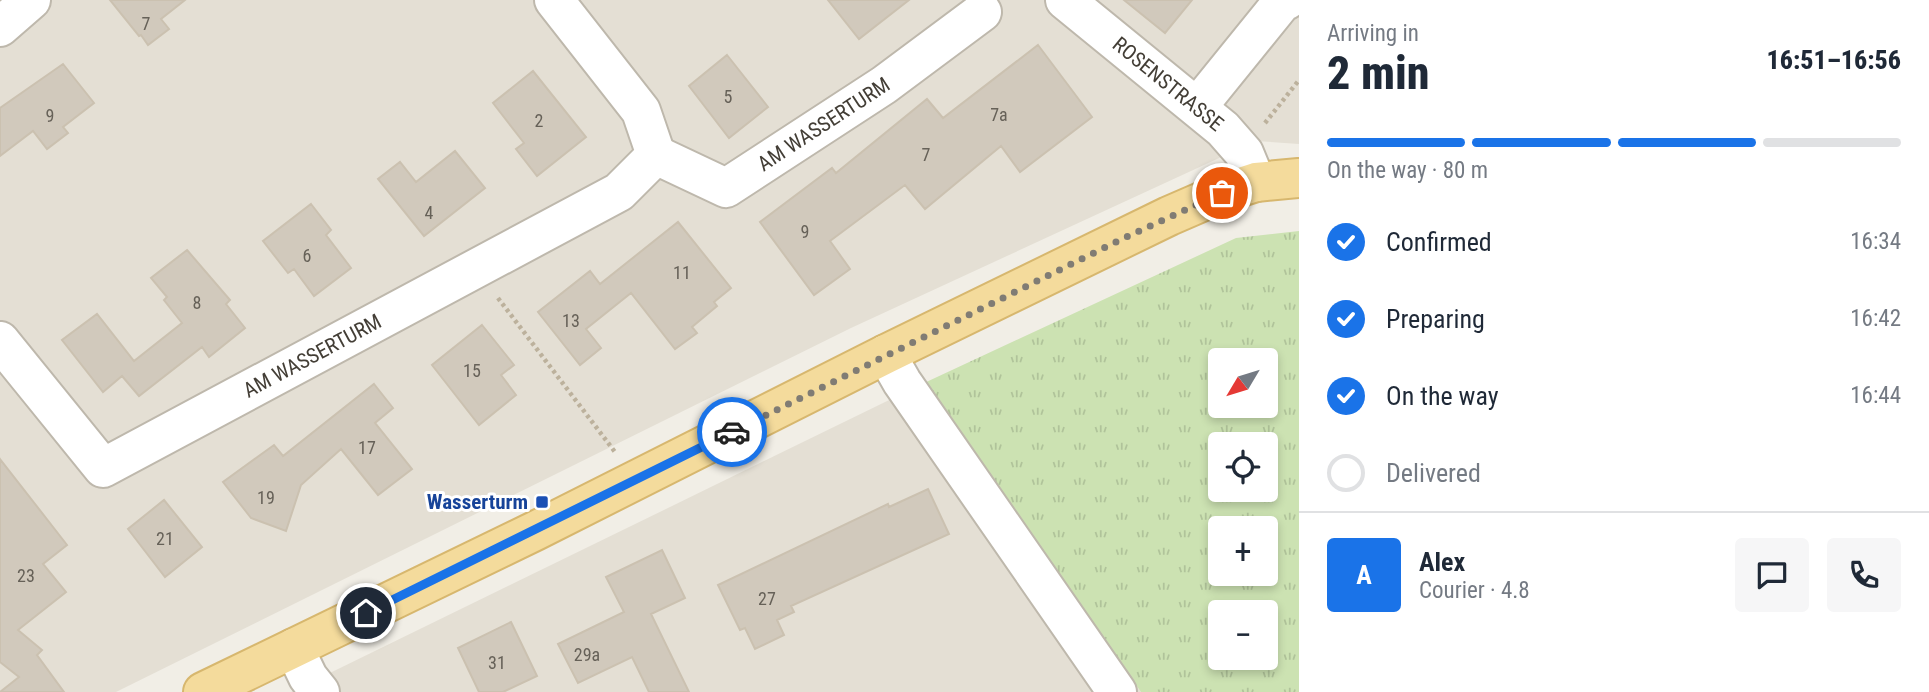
<!DOCTYPE html>
<meta charset="utf-8">
<style>
body{margin:0;font-family:"Roboto Condensed",sans-serif;background:#f6f6f7;color:#1f2937;height:100vh;display:flex;flex-direction:column;font-size:26px;white-space:nowrap}
*{box-sizing:border-box;margin:0}
p{font-size:23px;color:#747a83}
.icon{flex:none;width:38px;height:38px;fill:none;stroke:currentColor;stroke-width:2;stroke-linecap:round;stroke-linejoin:round}
.map{position:relative;flex:1;overflow:hidden}
.drawer{display:flex;flex-direction:column;background:#fff;width:630px}
.drawer>*{flex:none}
.needle{width:46px;rotate:232deg}
.controls{position:absolute;left:1208px;top:348px;display:grid;gap:14px}
.controls a{display:grid;place-items:center;width:70px;height:70px;border-radius:7px;background:#fff;box-shadow:0 4px 10px #0003;font-size:35px}
.pin{position:absolute;display:grid;place-items:center;width:60px;height:60px;color:#fff;margin:-30px;border:4px solid #fff;border-radius:50%;box-shadow:0 2px 7px #0007}
.courier{position:absolute;display:grid;place-items:center;width:70px;height:70px;margin:-35px;border:5px solid #1a73e8;border-radius:50%;background:#fff;color:#222;box-shadow:0 2px 9px #0007}
.headline em{font-style:normal;font-weight:800}
.headline div{display:flex;flex-direction:column-reverse}
.headline{display:flex;align-items:center;justify-content:space-between;height:119px;padding:0 28px}
h1{font-size:46px;font-weight:800;line-height:52px}
.bar{display:grid;grid-template-columns:repeat(4,1fr);gap:10px 7px;align-content:center;height:84px;padding:0 28px}
.bar i{height:9px;border-radius:5px;background:#e0e1e3}
.bar .active{background:#1a73e8}
.bar p{grid-column:span 4}
.line{display:flex;align-items:center;gap:18px;padding:0 28px;border-top:2px solid #e0e1e3}
.line div{flex:1}
.round{display:grid;place-items:center;flex:none;width:74px;height:74px;border-radius:7px;background:#f6f6f7}
ol{padding:0 28px;list-style:none}
li{display:flex;align-items:center;gap:21px;height:77px}
li p{margin-inline-start:auto}
li .icon{padding:7px;border-radius:50%;background:#1a73e8;color:#fff;stroke-width:4}
li:last-child{color:#747a83}
li i{width:38px;height:38px;border:4px solid #e0e1e3;border-radius:50%}
main{display:flex;flex:1;min-height:0}
.map>svg:first-child{display:block}
.residential{fill:#e4dfd4}
.grass{fill:url(#grass-tufts);fill-rule:evenodd}
.building{fill:#d1c9bc;stroke:#cbc1b0;stroke-width:2}
.lines{fill:none;stroke-linecap:round;stroke-linejoin:round}
.minor-casing{stroke:#beb8ac;stroke-width:42}
.major-casing{stroke:#d7b76e;stroke-width:42}
.path{stroke:#bcb19c;stroke-width:4.5;stroke-dasharray:3.5 3.5;stroke-linecap:butt}
.minor{stroke:#fff;stroke-width:38}
.major{stroke:#f4db9c;stroke-width:38}
.done{stroke:#807c74;stroke-width:7;stroke-dasharray:0 12.6}
.route{stroke:#1a73e8;stroke-width:9}
.transit-dot{fill:#1a4fb4;stroke:#fff;stroke-width:2.5}
.labels{text-anchor:middle;dominant-baseline:central;stroke-width:6;stroke-linejoin:round;paint-order:stroke}
.number-label{font-size:18px;fill:#666158}
.street-label{font-size:21px;fill:#433e36;stroke:#fff}
.transit-label{font-size:21px;font-weight:bold;fill:#164399;stroke:#fff;text-anchor:end}
</style>
<main>
<div class="map">
<svg width="1299" height="692" viewBox="0 0 1299 692">
<defs>
<pattern id="grass-tufts" width="24" height="20" patternUnits="userSpaceOnUse" patternTransform="scale(1.75)"><rect width="24" height="20" fill="#cce2b2"/><path d="M3 7l-1-3M5 7V3M7 7l1-3M15 17l-1-3M17 17v-4M19 17l1-3" fill="none" stroke="#b0c39a"/></pattern>
</defs>
<rect width="100%" height="100%" fill="#f1eee6"/>
<path class="residential" d="M 0,0 L 1299,0 L 1299,144 L 1256,141 L 851,328 L 116,692 L 0,692 Z
M 922,384 L 1141,692 L 291,692 Z"/>
<path class="grass" d="M 1299,231 L 1299,692 L 1141,692 L 922,384 L 1236,238 ZM 1220,360 L 1265,360 L 1265,406 L 1220,406 ZM 1220,444 L 1265,444 L 1265,490 L 1220,490 ZM 1220,528 L 1265,528 L 1265,574 L 1220,574 ZM 1220,612 L 1265,612 L 1265,658 L 1220,658 Z"/>
<path class="building" d="M 110,0 L 185,0 L 161,19 L 169,29 L 148,45 L 141,35 L 139,36 Z
M 828,0 L 909,0 L 859,39 Z
M 1124,0 L 1192,0 L 1165,33 Z
M 1038,45 L 1092,117 L 1020,172 L 1001,146 L 925,209 L 905,185 L 830,241 L 850,269 L 814,295 L 760,222 L 832,168 L 836,173 L 927,99 L 943,118 Z
M 727,55 L 768,107 L 729,138 L 689,86 Z
M 63,64 L 94,103 L 63,127 L 68,133 L 47,149 L 33,131 L 0,156 L 0,108 Z
M 533,71 L 586,137 L 537,176 L 516,149 L 524,143 L 493,103 Z
M 455,151 L 485,188 L 424,236 L 378,179 L 400,162 L 416,182 Z
M 311,204 L 331,230 L 326,235 L 351,268 L 314,296 L 294,269 L 288,273 L 263,241 Z
M 678,222 L 731,288 L 714,302 L 717,306 L 692,327 L 697,333 L 675,349 L 631,293 L 586,329 L 601,348 L 580,365 L 538,312 L 590,271 L 600,284 Z
M 187,250 L 230,300 L 226,304 L 245,328 L 209,357 L 202,347 L 139,396 L 122,376 L 103,392 L 62,340 L 97,314 L 134,361 L 182,323 L 164,300 L 167,297 L 151,278 Z
M 482,325 L 514,365 L 501,375 L 516,395 L 479,425 L 432,365 Z
M 374,384 L 393,408 L 375,423 L 412,469 L 378,495 L 341,449 L 301,485 L 286,531 L 251,518 L 223,482 L 274,445 L 283,456 Z
M 0,459 L 67,545 L 43,564 L 66,592 L 18,630 L 42,650 L 37,655 L 64,692 L 0,692 L 19,677 L 0,662 Z
M 928,489 L 949,534 L 791,606 L 794,612 L 777,620 L 784,635 L 755,649 L 745,628 L 740,630 L 718,585 L 888,504 L 889,507 Z
M 164,500 L 202,547 L 165,577 L 128,529 Z
M 662,550 L 685,598 L 651,614 L 689,692 L 649,692 L 632,657 L 578,683 L 558,644 L 624,612 L 606,577 Z
M 511,622 L 537,676 L 503,692 L 479,692 L 458,648 Z"/>
<g class="lines">
<g class="minor-casing">
<g id="minor">
<path id="s1" d="M 1065,0 L 1223,129 L 1244,153 L 1256,182"/>
<path d="M 0,27 L 31,0"/>
<path d="M 1198,106 L 1283,1 L 1287,0"/>
<path id="s2" d="M 656,155 L 726,188 L 884,85 L 982,12"/>
<path id="s3" d="M 0,341 L 103,468 L 619,192 L 656,155 L 641,111 L 554,0"/>
<path d="M 886,354 L 902,382 L 1117,692"/>
<path d="M 294,648 L 308,677 L 320,692"/>
</g>
</g>
<g class="major-casing">
<path id="major" d="M 203,692 L 535,531 L 886,354 L 1169,216 L 1222,193 L 1256,182 L 1299,178"/>
</g>
<path class="path" d="M 1265,123 L 1299,80
M 498,298 L 615,452"/>
<use href="#minor" class="minor"/>
<use href="#major" class="major"/>
</g>
<g class="lines">
<path class="done" d="M 732,432 L 1122,239 L 1222,193"/>
<path class="route" d="M 366,613 L 732,432"/>
</g>
<rect class="transit-dot" x="535" y="495" width="14" height="14" rx="3.5"/>
<g class="labels">
<g class="number-label">
<text x="146" y="23">7</text>
<text x="728" y="96">5</text>
<text x="999" y="114">7a</text>
<text x="50" y="115">9</text>
<text x="539" y="120">2</text>
<text x="926" y="154">7</text>
<text x="429" y="212">4</text>
<text x="805" y="231">9</text>
<text x="307" y="255">6</text>
<text x="682" y="272">11</text>
<text x="197" y="302">8</text>
<text x="571" y="320">13</text>
<text x="472" y="370">15</text>
<text x="367" y="447">17</text>
<text x="266" y="497">19</text>
<text x="165" y="538">21</text>
<text x="26" y="575">23</text>
<text x="767" y="598">27</text>
<text x="587" y="654">29a</text>
<text x="497" y="662">31</text>
</g>
<g class="street-label">
<text stroke="none"><textPath href="#s1" startOffset="133">ROSENSTRASSE</textPath></text>
<text stroke="none"><textPath href="#s2" startOffset="194">AM WASSERTURM</textPath></text>
<text stroke="none"><textPath href="#s3" startOffset="401">AM WASSERTURM</textPath></text>
</g>
<g class="transit-label">
<text x="528" y="502">Wasserturm</text>
</g>
</g>
</svg>
<div class="controls">
<a><svg class="needle" viewBox="-14 -14 28 28"><path d="M0-13l5 13h-10z" fill="#e53935"/><path d="M0 13l5-13h-10z" fill="#747a83"/></svg></a>
<a><svg class="icon" aria-label="locate" viewBox="0 0 24 24"><circle cx="12" cy="12" r="6"/><path d="M12 2v4M12 18v4M2 12h4M18 12h4"/></svg></a>
<a>+</a>
<a>−</a>
</div>
<div class="pin" style="left:1222px;top:193px;background:#ea580c"><svg class="icon" aria-label="bag" viewBox="0 0 24 24"><path d="M5 8h14l-1 12H6zM9 8a3 3 0 0 1 6 0"/></svg></div>
<div class="pin" style="left:366px;top:613px;background:#1f2937"><svg class="icon" aria-label="home" viewBox="0 0 24 24"><path d="M3 11l9-7 9 7M6 9v11h12V9"/></svg></div>
<div class="courier" style="left:732px;top:432px"><svg class="icon" aria-label="car" viewBox="0 0 24 24"><path d="M5 17H2v-5l4-1 3-4h7l3 4 3 1v5h-3M9 17h6M6 11h13"/><circle cx="7" cy="17" r="2"/><circle cx="17" cy="17" r="2"/></svg></div>
</div>
<section class="drawer">
<div class="headline"><div><h1>2 min</h1><p>Arriving in</p></div><em>16:51–16:56</em></div>
<div class="bar"><i class="active"></i><i class="active"></i><i class="active"></i><i></i><p>On the way · 80 m</p></div>
<ol>
<li><svg class="icon" aria-label="check" viewBox="0 0 24 24"><path d="M5 12l5 5 9-10"/></svg>Confirmed<p>16:34</p></li>
<li><svg class="icon" aria-label="check" viewBox="0 0 24 24"><path d="M5 12l5 5 9-10"/></svg>Preparing<p>16:42</p></li>
<li><svg class="icon" aria-label="check" viewBox="0 0 24 24"><path d="M5 12l5 5 9-10"/></svg>On the way<p>16:44</p></li>
<li><i></i>Delivered</li>
</ol>
<div class="line" style="height:126px"><b class="round" style="background:#1a73e8;color:#fff">A</b><div><b>Alex</b><p>Courier · 4.8</p></div><a class="round"><svg class="icon" aria-label="chat" viewBox="0 0 24 24"><path d="M4 5h16v11H9l-5 4z"/></svg></a><a class="round"><svg class="icon" aria-label="phone" viewBox="0 0 24 24"><path d="M5 4h4l2 5-3 2q2 4 5 5l2-3 5 2v4C11 20 4 13 5 4z"/></svg></a></div>
</section>
</main>
